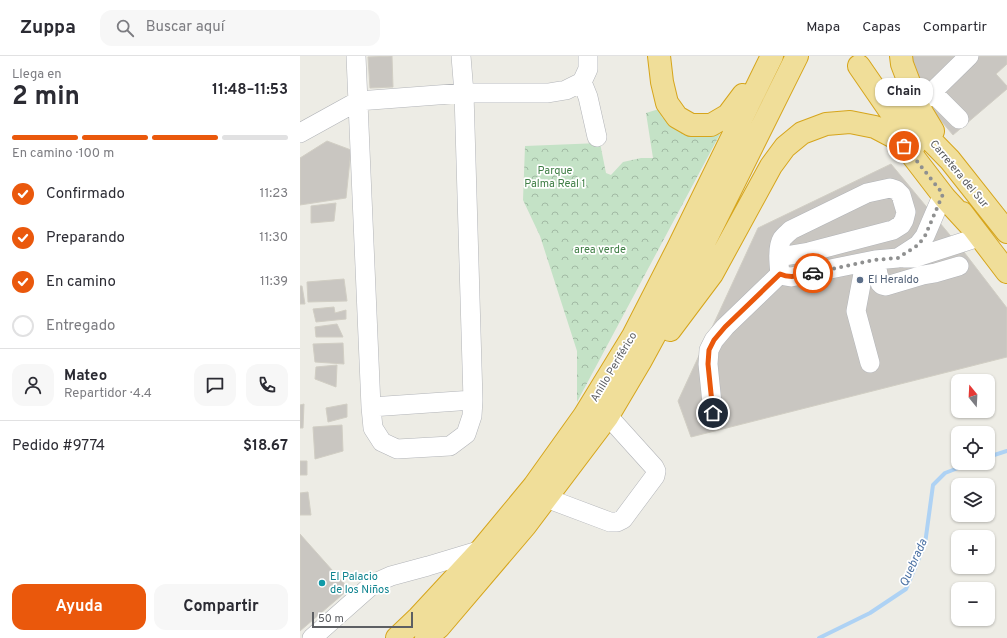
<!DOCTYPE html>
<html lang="es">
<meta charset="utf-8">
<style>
body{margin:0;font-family:Overpass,sans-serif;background:#f7f7f7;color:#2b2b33;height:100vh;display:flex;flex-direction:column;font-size:15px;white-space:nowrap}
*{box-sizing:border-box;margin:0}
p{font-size:13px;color:#7c7c81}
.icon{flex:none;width:22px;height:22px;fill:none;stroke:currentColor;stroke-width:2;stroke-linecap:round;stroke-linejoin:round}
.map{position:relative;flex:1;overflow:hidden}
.drawer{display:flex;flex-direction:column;background:#fff;width:300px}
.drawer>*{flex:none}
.needle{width:26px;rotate:342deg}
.buttons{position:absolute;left:651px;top:318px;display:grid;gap:8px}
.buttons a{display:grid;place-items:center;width:44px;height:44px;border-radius:8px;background:#fff;box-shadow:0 1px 3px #0004;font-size:20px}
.scale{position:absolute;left:12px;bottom:10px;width:101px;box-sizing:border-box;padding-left:4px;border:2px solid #5d5f63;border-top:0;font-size:11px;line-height:14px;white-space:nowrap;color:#5d5f63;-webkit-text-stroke:3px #fff;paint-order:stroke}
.pin{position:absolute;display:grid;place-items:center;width:34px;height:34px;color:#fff;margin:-17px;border:2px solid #fff;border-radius:50%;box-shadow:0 1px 4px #0007}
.courier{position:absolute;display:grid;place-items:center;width:40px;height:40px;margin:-20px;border:3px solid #ea580c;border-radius:50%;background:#fff;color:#222;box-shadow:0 1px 5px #0007}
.bubble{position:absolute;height:28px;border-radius:12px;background:#fff;box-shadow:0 1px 3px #0004;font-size:13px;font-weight:700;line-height:28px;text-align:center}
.head em{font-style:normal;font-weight:700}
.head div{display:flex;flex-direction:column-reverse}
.head{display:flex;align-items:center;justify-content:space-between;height:68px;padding:0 12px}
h1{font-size:26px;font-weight:700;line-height:30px}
.bar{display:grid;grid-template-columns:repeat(4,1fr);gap:6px 4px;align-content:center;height:48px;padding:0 12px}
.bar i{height:5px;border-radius:3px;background:#e1e1e2}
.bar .selected{background:#ea580c}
.bar p{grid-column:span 4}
.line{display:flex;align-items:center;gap:10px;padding:0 12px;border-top:1px solid #e1e1e2}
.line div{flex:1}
.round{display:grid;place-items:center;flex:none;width:42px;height:42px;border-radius:12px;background:#f7f7f7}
ol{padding:0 12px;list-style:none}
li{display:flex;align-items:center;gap:12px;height:44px}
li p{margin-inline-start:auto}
li .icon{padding:4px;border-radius:50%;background:#ea580c;color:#fff;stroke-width:4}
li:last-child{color:#7c7c81}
li i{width:22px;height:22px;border:2px solid #e1e1e2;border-radius:50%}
.cta{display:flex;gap:8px;margin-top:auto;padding:8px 12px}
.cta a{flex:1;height:46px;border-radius:12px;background:#ea580c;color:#fff;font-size:16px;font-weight:700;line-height:46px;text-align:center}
.cta a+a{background:#f7f7f7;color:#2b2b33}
header{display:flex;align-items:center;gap:24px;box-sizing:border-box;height:56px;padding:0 20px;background:#fff;border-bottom:1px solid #e1e1e2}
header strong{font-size:19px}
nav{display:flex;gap:22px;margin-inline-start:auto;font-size:14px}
.search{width:280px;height:36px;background:#f7f7f7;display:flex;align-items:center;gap:10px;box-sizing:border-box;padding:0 14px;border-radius:12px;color:#7c7c81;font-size:15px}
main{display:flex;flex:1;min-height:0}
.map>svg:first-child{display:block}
.forest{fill:url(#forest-crowns)}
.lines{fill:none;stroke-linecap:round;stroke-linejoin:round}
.stream{stroke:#aed2f4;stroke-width:4}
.building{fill:#c9c6c1;stroke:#d1cec4}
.minor-casing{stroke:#b2b4b8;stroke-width:20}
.highway-casing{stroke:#d6a51c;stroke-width:24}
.minor{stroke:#fff;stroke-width:19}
.highway{stroke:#f0de99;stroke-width:22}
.done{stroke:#8f9090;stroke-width:4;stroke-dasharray:0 7.2}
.route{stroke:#ea580c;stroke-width:5}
.service-dot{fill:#5c6f8a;stroke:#fff;stroke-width:1.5}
.culture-dot{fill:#0f9aa8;stroke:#fff;stroke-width:1.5}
.labels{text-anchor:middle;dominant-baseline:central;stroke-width:3.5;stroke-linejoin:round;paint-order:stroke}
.park-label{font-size:11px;fill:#407f46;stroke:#fff}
.street-label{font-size:11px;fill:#5d5f63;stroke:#fff}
.service-label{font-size:11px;fill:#4e5e75;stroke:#fff;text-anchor:start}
.culture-label{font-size:11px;fill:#0d838f;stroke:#fff;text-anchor:start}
.water-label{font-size:12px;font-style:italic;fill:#4d73a5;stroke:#fff}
</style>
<header>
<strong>Zuppa</strong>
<div class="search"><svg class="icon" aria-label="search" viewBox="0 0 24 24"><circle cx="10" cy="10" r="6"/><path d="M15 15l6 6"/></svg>Buscar aquí</div>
<nav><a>Mapa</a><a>Capas</a><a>Compartir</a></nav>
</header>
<main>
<section class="drawer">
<div class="head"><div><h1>2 min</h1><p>Llega en</p></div><em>11:48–11:53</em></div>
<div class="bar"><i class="selected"></i><i class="selected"></i><i class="selected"></i><i></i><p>En camino · 100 m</p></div>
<ol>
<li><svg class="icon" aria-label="check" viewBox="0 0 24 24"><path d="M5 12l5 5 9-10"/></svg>Confirmado<p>11:23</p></li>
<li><svg class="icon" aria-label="check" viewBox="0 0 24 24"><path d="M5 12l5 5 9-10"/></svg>Preparando<p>11:30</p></li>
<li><svg class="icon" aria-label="check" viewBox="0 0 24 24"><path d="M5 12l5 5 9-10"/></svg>En camino<p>11:39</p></li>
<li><i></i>Entregado</li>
</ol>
<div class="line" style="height:72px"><a class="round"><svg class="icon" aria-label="person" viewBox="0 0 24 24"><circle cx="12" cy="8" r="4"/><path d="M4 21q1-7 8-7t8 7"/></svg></a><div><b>Mateo</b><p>Repartidor · 4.4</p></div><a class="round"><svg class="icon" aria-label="chat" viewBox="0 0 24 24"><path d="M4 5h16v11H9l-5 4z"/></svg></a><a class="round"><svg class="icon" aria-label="phone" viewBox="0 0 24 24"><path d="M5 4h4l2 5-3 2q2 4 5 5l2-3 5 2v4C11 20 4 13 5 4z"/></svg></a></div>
<div class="line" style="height:52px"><div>Pedido #9774</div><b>$18.67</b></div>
<div class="cta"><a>Ayuda</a><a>Compartir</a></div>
</section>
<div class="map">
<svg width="707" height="582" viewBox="0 0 707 582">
<defs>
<pattern id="forest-crowns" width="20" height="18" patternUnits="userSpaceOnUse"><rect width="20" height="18" fill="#c4e2c6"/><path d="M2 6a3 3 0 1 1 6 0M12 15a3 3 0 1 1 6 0" fill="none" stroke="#a2baa4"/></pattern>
</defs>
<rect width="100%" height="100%" fill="#edece5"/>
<path class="forest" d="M 359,53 L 362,61 L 379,75 L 395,80 L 420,78 L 277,346 L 277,295 L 240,180 L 223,144 L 225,90 L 300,87 L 306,117 L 311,119 L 323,106 L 341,102 L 353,102 L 346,57 Z"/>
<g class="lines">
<path class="stream" d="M 688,401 L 707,395
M 519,582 L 570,557 L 606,533 L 625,488 L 633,429 L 645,417 L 671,407"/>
</g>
<path class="building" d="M 92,0 L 93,31 L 70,32 L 68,1 Z
M 612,0 L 707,0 L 707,8 L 696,18 L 707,30 L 707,33 L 653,79 L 621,41 L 611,1 Z
M 27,85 L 51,94 L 46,142 L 0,149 L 0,102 Z
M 591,108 L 664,196 L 707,252 L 707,301 L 391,381 L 378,345 L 458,172 Z
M 36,147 L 34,165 L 11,167 L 11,150 Z
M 44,223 L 47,245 L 8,246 L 7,226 Z
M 0,230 L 2,230 L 5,248 L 0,248 Z
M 34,251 L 35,257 L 46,254 L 46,263 L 16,266 L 13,253 Z
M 37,268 L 43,281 L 16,281 L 15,271 Z
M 43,287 L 44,308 L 15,306 L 13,288 Z
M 37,309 L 36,331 L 15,323 L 16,311 Z
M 4,348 L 3,372 L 0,372 L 0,349 Z
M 47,348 L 47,361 L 28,366 L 26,352 Z
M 42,369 L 43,395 L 15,403 L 13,371 Z
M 0,405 L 7,405 L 7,419 L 0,419 Z
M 8,436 L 11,459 L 0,459 L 0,437 Z
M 0,478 L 49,533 L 0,575 Z"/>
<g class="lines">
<g class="minor-casing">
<path id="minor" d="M 56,0 L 71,351 L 73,372 L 82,386 L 97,393 L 150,390 L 166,378 L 172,360 L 173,344 L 164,37 L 161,0
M 282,26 L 288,41 L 297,81
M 632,36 L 659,63
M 618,50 L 669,0
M 0,77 L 58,45 L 164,37 L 248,37 L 266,34 L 282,26 L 288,13 L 288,0
M 479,201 L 509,196 L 593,174 L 601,169 L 604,164 L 606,156 L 601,139 L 596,134 L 590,132 L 567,137 L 491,174 C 488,177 484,180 482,183 C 477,191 479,209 480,218 L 485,220 L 491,221 L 575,204 L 598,202 L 618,189 L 625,180 L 643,138
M 604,202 L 614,202 L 679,181
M 575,204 L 580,227 L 582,229 L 586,230 L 623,219 L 635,217 L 659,210
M 565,207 L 556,255 L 570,307
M 71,351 L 173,344
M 413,357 L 408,308 L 409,294 L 414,284 L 425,271 L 480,218
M 246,442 L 310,466 L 317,466 L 323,463 L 355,420 L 356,415 L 354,411 L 308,360
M 12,582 L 73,528 L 91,520 L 128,510 L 181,494"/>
</g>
<g class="highway-casing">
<path id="highway" d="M 359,0 L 362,26 L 367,47 L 377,61 L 391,69 L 411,69 L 428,59 L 443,39
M 601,0 L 602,8 L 618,50 L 633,75
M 559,10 L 614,90
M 605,58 L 650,104 L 707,176
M 662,157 L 707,216
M 370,274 L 412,218 L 471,110 L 485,91 L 502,77 L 526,68 L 550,66 L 575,71 L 596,82 L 612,99 L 645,142 L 669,168
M 97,582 L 118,562 L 181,494 L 234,430 L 284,360 L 333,280 L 378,192 L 472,0
M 126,582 L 139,571 L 225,470 L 308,360 L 340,306 L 396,203 L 497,0"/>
</g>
<use href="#minor" class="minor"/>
<use href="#highway" class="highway"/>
</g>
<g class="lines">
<path class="done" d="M 513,217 L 574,204 L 598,202 L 618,189 L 625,180 L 643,138 L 612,99 L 604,90"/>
<path class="route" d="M 413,357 L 408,308 L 409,294 L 414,284 L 425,271 L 480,218 C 491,223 502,219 513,217"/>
</g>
<circle class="service-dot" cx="560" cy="224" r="4"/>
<circle class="culture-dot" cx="22" cy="527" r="4"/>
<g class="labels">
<g class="park-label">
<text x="255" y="115">Parque<tspan x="255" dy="13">Palma Real 1</tspan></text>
<text x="300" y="194">area verde</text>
</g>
<g class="street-label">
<text transform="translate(659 118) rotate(50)">Carretera del Sur</text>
<text transform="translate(314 311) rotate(-59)">Anillo Periférico</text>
</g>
<g class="service-label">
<text x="568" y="224">El Heraldo</text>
</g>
<g class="culture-label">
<text x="30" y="521">El Palacio<tspan x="30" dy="13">de los Niños</tspan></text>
</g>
<g class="water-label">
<text transform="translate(614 507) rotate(-66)">Quebrada</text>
</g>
</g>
</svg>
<div class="buttons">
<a><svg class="needle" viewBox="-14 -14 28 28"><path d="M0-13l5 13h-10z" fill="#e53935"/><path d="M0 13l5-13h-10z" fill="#7c7c81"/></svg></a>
<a><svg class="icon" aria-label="locate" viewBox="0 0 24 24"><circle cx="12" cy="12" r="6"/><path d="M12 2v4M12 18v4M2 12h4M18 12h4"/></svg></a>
<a><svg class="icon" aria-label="layers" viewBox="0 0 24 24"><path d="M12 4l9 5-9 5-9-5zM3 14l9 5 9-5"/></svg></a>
<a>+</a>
<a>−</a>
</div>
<div class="scale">50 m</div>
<div class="pin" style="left:604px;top:90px;background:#ea580c"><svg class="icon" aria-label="bag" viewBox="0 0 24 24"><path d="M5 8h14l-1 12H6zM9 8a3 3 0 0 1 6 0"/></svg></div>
<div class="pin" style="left:413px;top:357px;background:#1f2937"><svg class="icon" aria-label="home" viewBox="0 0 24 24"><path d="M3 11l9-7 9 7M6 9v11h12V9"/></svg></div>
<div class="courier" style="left:513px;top:217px"><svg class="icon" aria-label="car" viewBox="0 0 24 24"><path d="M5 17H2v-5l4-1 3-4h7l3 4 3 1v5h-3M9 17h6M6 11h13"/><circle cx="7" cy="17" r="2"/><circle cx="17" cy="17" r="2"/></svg></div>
<div class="bubble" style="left:575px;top:22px;width:58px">Chain</div>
</div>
</main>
